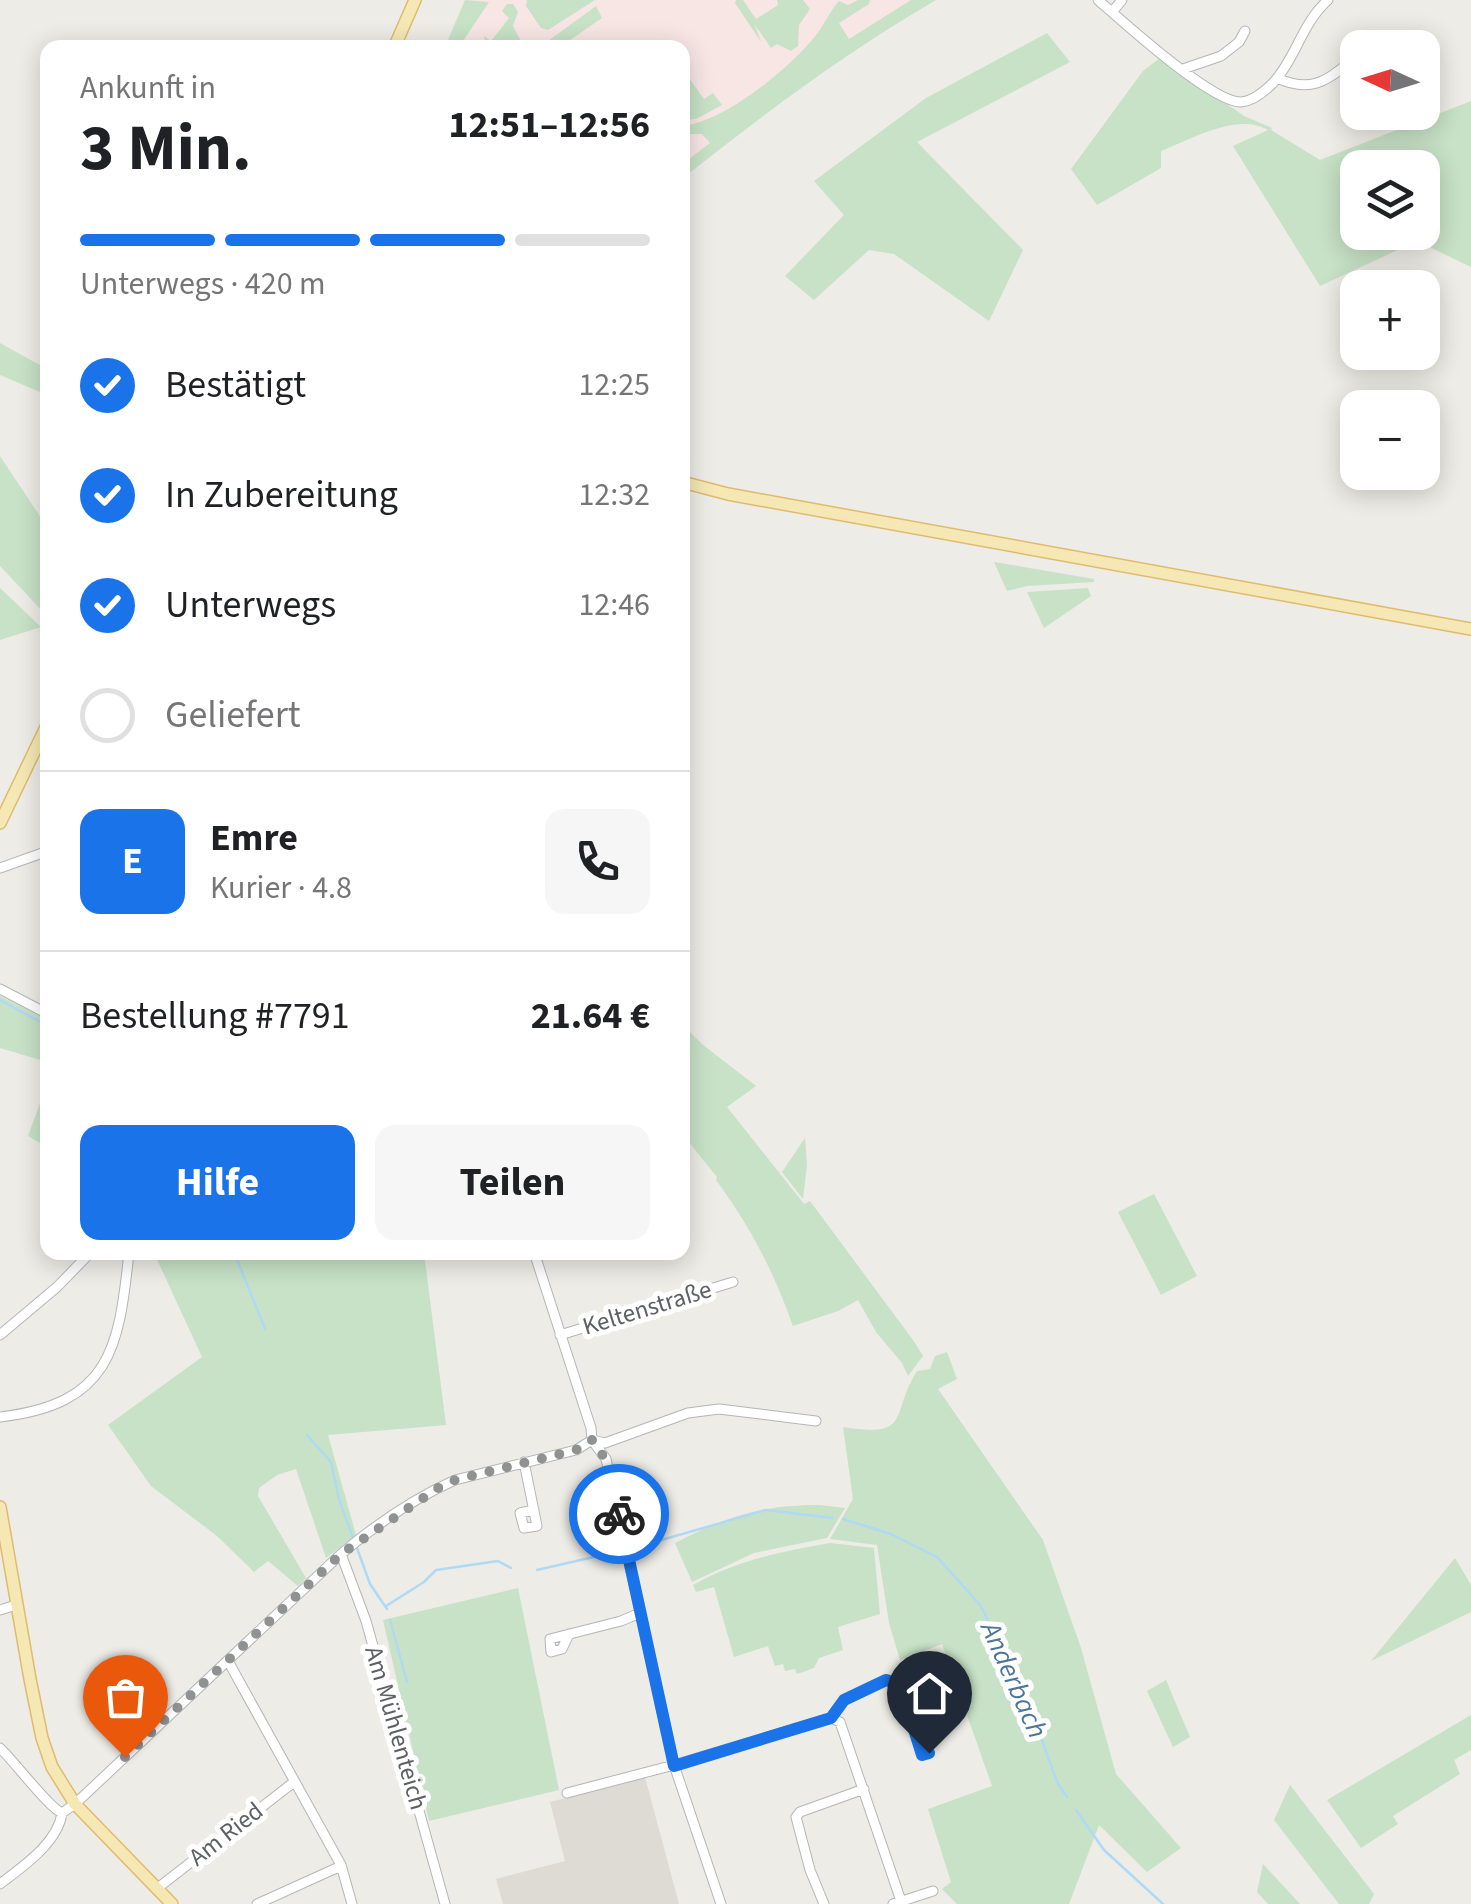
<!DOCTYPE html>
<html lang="de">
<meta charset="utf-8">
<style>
body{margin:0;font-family:"Source Sans 3",sans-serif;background:#f6f6f6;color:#202124;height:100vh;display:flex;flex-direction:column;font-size:38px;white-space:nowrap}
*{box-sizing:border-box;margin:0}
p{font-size:32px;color:#757577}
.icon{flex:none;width:55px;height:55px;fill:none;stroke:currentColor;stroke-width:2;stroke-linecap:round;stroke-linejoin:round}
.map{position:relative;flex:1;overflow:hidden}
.drawer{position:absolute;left:40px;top:40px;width:650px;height:1220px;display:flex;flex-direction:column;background:#fff;border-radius:20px;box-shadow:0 5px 25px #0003}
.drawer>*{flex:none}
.needle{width:65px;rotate:274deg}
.buttons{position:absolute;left:1340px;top:30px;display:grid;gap:20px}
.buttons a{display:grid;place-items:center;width:100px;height:100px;border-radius:20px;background:#fff;box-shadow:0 5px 25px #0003;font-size:50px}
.pin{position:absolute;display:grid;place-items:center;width:85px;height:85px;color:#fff;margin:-102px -42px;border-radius:50% 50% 50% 0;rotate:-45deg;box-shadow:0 0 10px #0007}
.pin .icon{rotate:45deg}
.courier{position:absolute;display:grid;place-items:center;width:100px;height:100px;margin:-50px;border:8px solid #1a73e8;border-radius:50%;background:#fff;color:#222;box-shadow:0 2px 12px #0007}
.head em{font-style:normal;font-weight:700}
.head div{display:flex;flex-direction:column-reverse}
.head{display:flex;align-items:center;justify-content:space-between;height:170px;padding:0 40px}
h1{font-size:65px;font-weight:700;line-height:75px}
.bar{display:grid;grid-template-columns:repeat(4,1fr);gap:15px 10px;align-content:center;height:120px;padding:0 40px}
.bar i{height:12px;border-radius:8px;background:#e0e0e0}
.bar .active{background:#1a73e8}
.bar p{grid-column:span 4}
.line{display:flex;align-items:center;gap:25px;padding:0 40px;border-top:2px solid #e0e0e0}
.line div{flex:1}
.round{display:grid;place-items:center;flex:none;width:105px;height:105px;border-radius:20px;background:#f6f6f6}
ol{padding:0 40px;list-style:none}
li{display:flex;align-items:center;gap:30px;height:110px}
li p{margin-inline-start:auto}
li .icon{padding:10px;border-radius:50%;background:#1a73e8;color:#fff;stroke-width:4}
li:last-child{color:#757577}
li i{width:55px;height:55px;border:5px solid #e0e0e0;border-radius:50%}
.action{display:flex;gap:20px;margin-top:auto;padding:20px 40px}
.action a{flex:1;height:115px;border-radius:20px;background:#1a73e8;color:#fff;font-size:40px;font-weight:700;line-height:115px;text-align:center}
.action a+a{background:#f6f6f6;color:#202124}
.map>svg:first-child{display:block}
.education{fill:#dedbd5}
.medical{fill:#f8e6e5}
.green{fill:#c7e2c6;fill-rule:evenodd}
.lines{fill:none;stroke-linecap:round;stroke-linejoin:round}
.stream{stroke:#b0d9f4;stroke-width:2.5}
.minor-casing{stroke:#b3b6b9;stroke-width:11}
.major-casing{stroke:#dfbb6e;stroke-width:14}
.minor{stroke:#fff;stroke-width:9}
.major{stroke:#f5e8b5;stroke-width:11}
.done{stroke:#909292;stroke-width:10;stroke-dasharray:0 18}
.route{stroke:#1a73e8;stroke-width:12}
.labels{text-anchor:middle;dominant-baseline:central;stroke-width:10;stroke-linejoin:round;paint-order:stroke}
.street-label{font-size:25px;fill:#5e6164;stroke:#fff}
.water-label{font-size:28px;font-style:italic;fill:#4c759c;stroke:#fff}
</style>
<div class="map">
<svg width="1471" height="1904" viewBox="0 0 1471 1904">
<rect width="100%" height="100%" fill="#eeece6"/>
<path class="education" d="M 645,1777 L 679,1904 L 503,1904 L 496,1879 L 565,1861 L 550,1802 Z"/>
<path class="medical" d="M 471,0 L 936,0 L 875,35 L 758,118 L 683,178 L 682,48 L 449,48 Z"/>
<path class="green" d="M 465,0 L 489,2 L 459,47 L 445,47 Z
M 527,0 L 595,0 L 548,30 L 541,28 L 526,6 Z
M 736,0 L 743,0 L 756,19 L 778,5 L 777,0 L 803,0 L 810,9 L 799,25 L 798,46 L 791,51 L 777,44 L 771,48 L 755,25 L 761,42 L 735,3 Z
M 858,0 L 870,0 L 869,4 L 839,23 L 849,39 L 911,0 L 936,0 C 846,52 764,114 683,178 L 683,152 L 689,159 L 710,143 L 702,134 L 683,134 L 683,126 C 726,121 790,68 817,34 C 825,23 830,11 839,1 L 848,5 Z
M 507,4 L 513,4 L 518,12 L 513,26 L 524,47 L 495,47 L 491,43 L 486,47 L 484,36 L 491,41 L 509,18 L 502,11 Z
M 596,6 L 602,18 L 560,47 L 552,47 L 548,41 Z
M 1047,33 L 1070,62 L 917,142 L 1023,250 L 989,321 L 894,254 L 869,250 L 814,300 L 785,276 L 844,215 L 814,181 L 926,98 Z
M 1160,58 L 1244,116 L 1272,128 L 1271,130 L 1320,160 L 1471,101 L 1471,267 L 1417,241 L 1320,286 L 1233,146 L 1268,130 C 1237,112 1192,139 1161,151 L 1161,168 L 1097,205 L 1071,169 L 1143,71 ZM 1358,168 L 1422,168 L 1422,232 L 1358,232 Z
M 682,68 L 704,99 L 713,93 L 722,105 L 698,118 L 683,121 Z
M 0,343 L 47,369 L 47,395 L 0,375 Z
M 0,456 L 47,527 L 47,616 L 0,566 Z
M 994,562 L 1094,579 L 1094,582 L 1027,586 L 1007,591 Z
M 0,588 L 41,627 L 0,640 Z
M 1088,588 L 1091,596 L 1044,628 L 1027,592 Z
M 0,996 L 47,1019 L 47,1062 L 0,1048 Z
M 682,1024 L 702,1044 L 756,1086 L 727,1107 L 804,1204 L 810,1201 L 913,1340 L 923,1356 L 908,1376 L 902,1363 L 876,1332 L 858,1300 L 838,1311 L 793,1326 C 773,1270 751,1228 716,1180 L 717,1177 L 683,1135 Z
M 47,1084 L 47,1147 L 28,1136 Z
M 805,1138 L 807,1165 L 803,1199 L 782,1172 Z
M 1154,1194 L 1197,1276 L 1161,1295 L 1118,1212 Z
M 154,1253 L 424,1253 L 446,1425 L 328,1435 L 356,1535 L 326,1558 L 296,1469 L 277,1475 L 259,1488 L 258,1496 L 306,1578 L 298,1586 L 268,1561 L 254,1572 L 217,1536 L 151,1486 L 108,1425 L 202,1357 Z
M 947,1352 L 957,1379 L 938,1389 L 1043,1540 L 1081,1648 L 1116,1774 L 1181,1848 L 1147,1872 L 1099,1825 L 1069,1904 L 957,1904 L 942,1889 L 951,1882 L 928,1809 L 992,1786 L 942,1644 L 900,1660 L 889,1623 L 877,1545 L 830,1539 L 853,1499 L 843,1427 C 913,1438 889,1416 917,1371 L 930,1369 L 935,1356 Z
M 820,1505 L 845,1508 L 827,1538 L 754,1553 L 692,1582 L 675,1543 C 728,1516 760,1505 820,1505 Z
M 830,1543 L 874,1548 L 880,1614 L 838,1627 L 843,1650 L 819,1658 L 814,1668 L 797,1674 L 795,1669 L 785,1671 L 783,1664 L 775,1666 L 768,1646 L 734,1657 L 714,1587 L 696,1592 L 693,1585 C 738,1560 780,1552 830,1543 Z
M 1455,1558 L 1471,1585 L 1471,1612 L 1371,1661 Z
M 518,1588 L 559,1790 L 429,1821 L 383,1620 Z
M 1166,1680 L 1190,1737 L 1173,1747 L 1147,1691 Z
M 1471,1715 L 1471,1750 L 1454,1760 L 1460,1774 L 1393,1816 L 1398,1824 L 1361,1848 L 1327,1800 Z
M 1290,1785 L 1374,1894 L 1369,1904 L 1339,1904 L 1274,1820 Z
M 1263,1864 L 1300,1904 L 1268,1904 L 1257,1892 Z"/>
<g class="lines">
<path class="stream" d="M 0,1000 L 48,1026
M 234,1252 L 265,1329
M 307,1435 L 331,1462 L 339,1499 L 354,1541
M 843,1519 L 891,1534 L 937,1557 L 981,1606 L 1031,1711 L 1058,1784 L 1067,1797
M 637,1547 L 766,1510 L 833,1518
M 357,1548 L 370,1584 L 387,1609
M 537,1570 L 611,1553
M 386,1606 L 424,1582 L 436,1570 L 498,1561 L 511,1568
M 390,1620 L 407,1682
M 1076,1810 L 1104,1850 L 1163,1904"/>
<g class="minor-casing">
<path id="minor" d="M 1098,0 C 1122,21 1212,103 1241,102 C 1253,101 1265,91 1273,83 C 1296,58 1302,23 1328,0
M 1112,12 L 1122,0
M 1389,48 L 1396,46
M 1183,69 L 1221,56 L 1239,42 L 1245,31
M 1277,78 C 1314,95 1329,78 1358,56
M 0,868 L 48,851
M 0,989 L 48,1014
M 534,1252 L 591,1428 L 592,1440 L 606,1459 L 674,1765 L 721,1904
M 0,1335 L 57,1287 L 91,1252
M 560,1335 L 733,1282
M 0,1417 C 110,1404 119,1350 129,1252
M 524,1462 L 537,1526 L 524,1528 L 520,1513 L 534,1510
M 341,1554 L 366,1621 L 445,1904
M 0,1610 L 16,1605
M 569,1634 L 562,1649 L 551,1652 L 550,1639 L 621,1621 L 640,1613
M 228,1661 L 341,1865 L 352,1904
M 831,1718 L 844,1700 L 886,1680 L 899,1684 L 922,1755
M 0,1748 C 14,1761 50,1809 62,1813 L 75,1804 L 341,1554 C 374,1526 415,1498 455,1480 L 576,1450 L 592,1440 L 605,1443 L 688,1413 L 719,1409 L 816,1421
M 567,1793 L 674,1765 L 831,1718 L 840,1722 L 901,1901
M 0,1884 C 22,1867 58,1843 62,1813
M 159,1887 L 294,1782
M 257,1904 L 341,1866
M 824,1904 L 810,1870 L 796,1817 L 800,1812 L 864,1789
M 893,1904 L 933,1891"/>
</g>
<g class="major-casing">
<path id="major" d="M 394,48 L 415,0
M 682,482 L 728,494 L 1471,629
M 0,823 L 48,723
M 0,1507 L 30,1679 L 42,1738 L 52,1767 L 75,1804 L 172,1904"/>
</g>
<use href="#minor" class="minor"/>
<use href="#major" class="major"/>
</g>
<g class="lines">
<path class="done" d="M 125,1757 L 341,1554 L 438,1488 L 455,1480 L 576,1450 L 592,1440 L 606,1460 L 619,1514"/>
<path class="route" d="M 619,1514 L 674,1766 L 831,1718 L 844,1700 L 886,1680 L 900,1684 L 922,1755 L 929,1753"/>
</g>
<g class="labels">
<g class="street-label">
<text transform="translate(647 1308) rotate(-17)">Keltenstraße</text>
<text transform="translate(396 1728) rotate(74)">Am Mühlenteich</text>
<text transform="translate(226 1834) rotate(-38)">Am Ried</text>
</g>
<g class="water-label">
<text transform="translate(1014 1680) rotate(66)">Anderbach</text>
</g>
</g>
</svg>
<div class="buttons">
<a><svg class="needle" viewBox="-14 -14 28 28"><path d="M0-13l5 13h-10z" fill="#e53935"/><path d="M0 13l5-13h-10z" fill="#757577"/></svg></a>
<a><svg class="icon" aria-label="layers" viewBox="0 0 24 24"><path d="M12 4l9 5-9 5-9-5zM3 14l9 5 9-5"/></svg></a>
<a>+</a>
<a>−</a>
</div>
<div class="pin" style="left:125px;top:1757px;background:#ea580c"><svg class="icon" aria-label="bag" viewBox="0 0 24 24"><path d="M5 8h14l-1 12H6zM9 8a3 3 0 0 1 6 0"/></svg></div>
<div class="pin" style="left:929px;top:1753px;background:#1f2937"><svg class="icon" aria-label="home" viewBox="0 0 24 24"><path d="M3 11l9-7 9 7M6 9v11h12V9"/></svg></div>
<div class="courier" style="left:619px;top:1514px"><svg class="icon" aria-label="bike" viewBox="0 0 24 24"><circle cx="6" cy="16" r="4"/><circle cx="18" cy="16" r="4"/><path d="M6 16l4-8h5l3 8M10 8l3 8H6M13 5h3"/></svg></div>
<section class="drawer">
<div class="head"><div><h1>3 Min.</h1><p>Ankunft in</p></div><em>12:51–12:56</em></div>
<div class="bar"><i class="active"></i><i class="active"></i><i class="active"></i><i></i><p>Unterwegs · 420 m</p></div>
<ol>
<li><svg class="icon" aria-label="check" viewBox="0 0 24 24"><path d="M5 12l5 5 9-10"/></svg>Bestätigt<p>12:25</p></li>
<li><svg class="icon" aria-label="check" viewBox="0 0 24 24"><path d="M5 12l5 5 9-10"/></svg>In Zubereitung<p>12:32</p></li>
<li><svg class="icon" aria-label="check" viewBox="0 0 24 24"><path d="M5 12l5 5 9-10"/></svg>Unterwegs<p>12:46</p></li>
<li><i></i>Geliefert</li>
</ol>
<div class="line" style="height:180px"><b class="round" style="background:#1a73e8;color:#fff">E</b><div><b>Emre</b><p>Kurier · 4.8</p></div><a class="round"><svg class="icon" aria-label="phone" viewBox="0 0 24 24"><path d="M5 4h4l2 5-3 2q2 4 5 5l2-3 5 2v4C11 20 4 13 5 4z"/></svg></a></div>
<div class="line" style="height:130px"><div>Bestellung #7791</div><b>21.64 €</b></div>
<div class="action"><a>Hilfe</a><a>Teilen</a></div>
</section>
</div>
